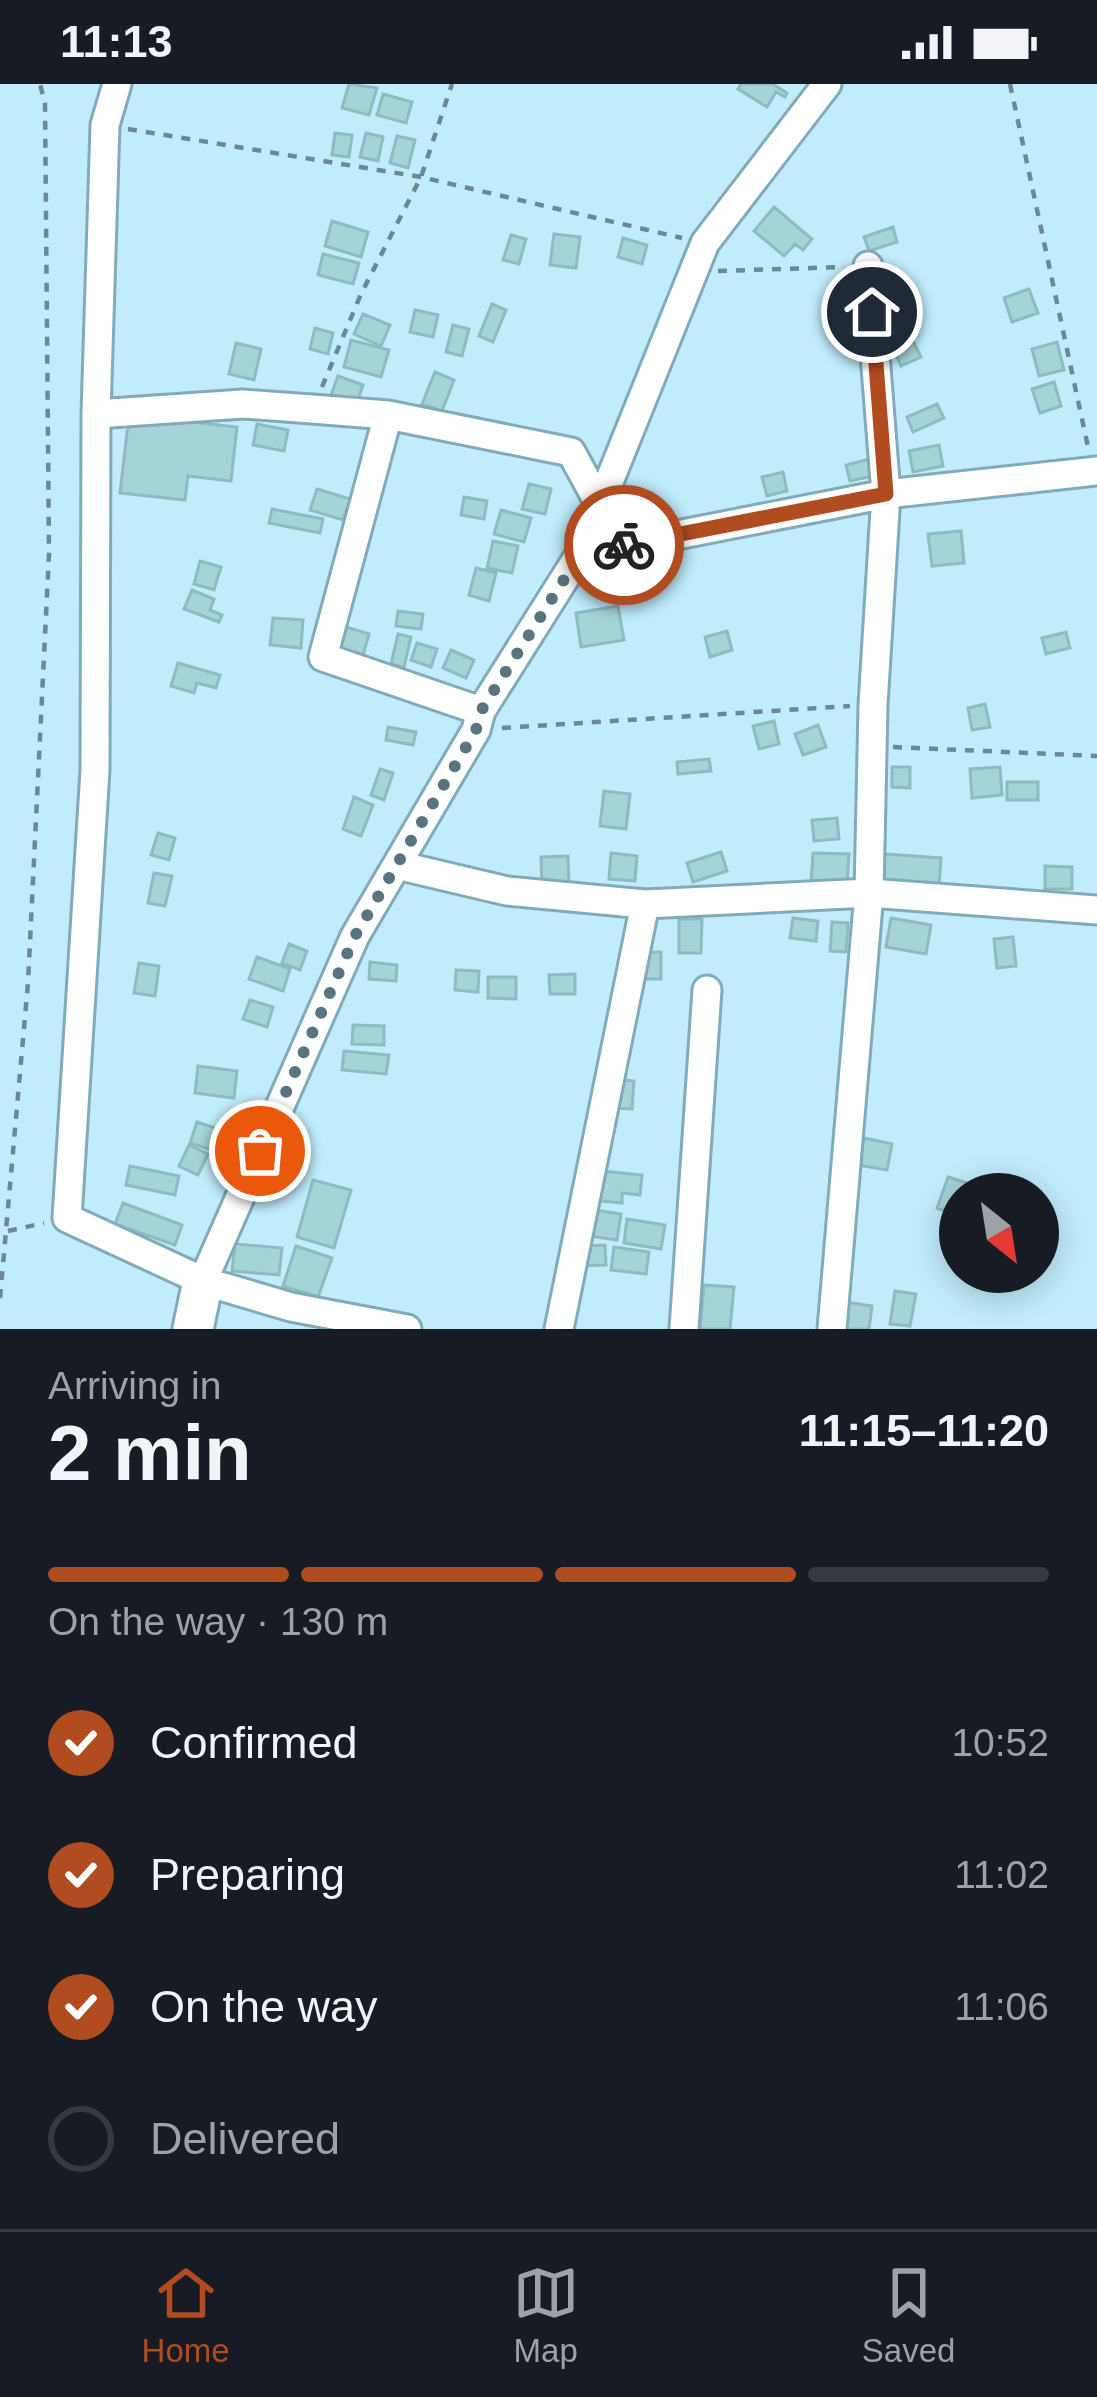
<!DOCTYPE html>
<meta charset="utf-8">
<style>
body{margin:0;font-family:Helvetica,sans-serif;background:#20242c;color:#f1f3f6;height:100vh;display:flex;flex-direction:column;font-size:45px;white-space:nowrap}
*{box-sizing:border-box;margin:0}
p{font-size:39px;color:#9ea1a6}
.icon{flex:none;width:66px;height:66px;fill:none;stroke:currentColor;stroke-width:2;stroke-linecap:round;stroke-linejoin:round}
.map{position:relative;height:1245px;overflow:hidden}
.side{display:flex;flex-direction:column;background:#171b24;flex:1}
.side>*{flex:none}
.needle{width:78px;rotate:150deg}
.controls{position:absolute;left:939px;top:1089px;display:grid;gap:24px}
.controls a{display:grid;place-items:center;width:120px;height:120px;border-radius:50%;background:#171b24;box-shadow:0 6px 30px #0003;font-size:60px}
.pin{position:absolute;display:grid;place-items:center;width:102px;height:102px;color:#fff;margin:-51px;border:6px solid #fff;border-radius:50%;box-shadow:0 3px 12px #0007}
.courier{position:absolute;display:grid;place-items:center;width:120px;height:120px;margin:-60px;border:9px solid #b14b20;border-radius:50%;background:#fff;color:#222;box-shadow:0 3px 15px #0007}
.headline em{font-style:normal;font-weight:700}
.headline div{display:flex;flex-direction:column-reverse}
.headline{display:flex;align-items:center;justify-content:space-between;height:204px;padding:0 48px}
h1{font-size:78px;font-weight:700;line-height:90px}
.bar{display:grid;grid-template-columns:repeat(4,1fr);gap:18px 12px;align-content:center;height:144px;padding:0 48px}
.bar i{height:15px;border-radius:9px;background:#363941}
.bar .current{background:#b14b20}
.bar p{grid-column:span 4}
ol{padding:0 48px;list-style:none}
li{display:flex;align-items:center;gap:36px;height:132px}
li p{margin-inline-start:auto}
li .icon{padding:12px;border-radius:50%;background:#b14b20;color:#fff;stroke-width:4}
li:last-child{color:#9ea1a6}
li i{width:66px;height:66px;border:6px solid #363941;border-radius:50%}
.status{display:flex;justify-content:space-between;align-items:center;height:84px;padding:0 60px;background:#171b24;direction:ltr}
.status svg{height:33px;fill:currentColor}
.tab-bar{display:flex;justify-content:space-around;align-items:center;height:168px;border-top:3px solid #363941;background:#171b24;font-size:33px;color:#9ea1a6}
.tab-bar a{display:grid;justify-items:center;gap:6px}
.tab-bar .current{color:#b14b20}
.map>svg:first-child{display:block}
.building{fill:#a4d4d8;stroke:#8dbcc0;stroke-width:3}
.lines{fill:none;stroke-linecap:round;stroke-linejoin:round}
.street-casing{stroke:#81abb9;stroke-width:33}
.secondary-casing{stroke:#81abb9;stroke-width:45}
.path{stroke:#6b8993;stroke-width:4.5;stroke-dasharray:9 9;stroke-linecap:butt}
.street{stroke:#fff;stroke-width:27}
.secondary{stroke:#fff;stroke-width:39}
.done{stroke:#59747e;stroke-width:12;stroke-dasharray:0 21.6}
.route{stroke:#b14b20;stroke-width:15}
</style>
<div class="status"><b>11:13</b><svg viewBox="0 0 49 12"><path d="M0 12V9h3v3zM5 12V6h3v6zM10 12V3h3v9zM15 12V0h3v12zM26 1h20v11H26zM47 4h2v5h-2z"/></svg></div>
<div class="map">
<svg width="1097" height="1245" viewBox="0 0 1097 1245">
<rect width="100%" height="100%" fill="#c0ecfc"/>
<path class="building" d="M 349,0 L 377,4 L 369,31 L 342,24 Z
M 741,0 L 773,0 L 787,9 L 785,13 L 776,8 L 767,23 L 738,5 Z
M 383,10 L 412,18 L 406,39 L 377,31 Z
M 335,49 L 352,51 L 349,73 L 332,71 Z
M 366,49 L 383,53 L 378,77 L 360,73 Z
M 397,52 L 415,56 L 408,84 L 390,79 Z
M 774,123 L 812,155 L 803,166 L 795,160 L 784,172 L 754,147 Z
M 332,137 L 368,148 L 361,173 L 325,162 Z
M 893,143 L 897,158 L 869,167 L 864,153 Z
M 554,150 L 580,153 L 576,184 L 550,181 Z
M 511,151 L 526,155 L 519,180 L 503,176 Z
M 623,154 L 647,161 L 642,180 L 618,173 Z
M 323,170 L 359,179 L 353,200 L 318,191 Z
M 1029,205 L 1038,229 L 1012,238 L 1004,214 Z
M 492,220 L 506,226 L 493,258 L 479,252 Z
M 415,226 L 438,231 L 433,253 L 410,248 Z
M 363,230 L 390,241 L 381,262 L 354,250 Z
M 453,241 L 469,245 L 462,272 L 446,268 Z
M 315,244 L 333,249 L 328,270 L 310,265 Z
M 351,256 L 389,266 L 381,293 L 344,283 Z
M 913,257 L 921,273 L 901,282 L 894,266 Z
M 1057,258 L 1064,286 L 1039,292 L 1032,265 Z
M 236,259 L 261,265 L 254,296 L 229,290 Z
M 435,288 L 454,296 L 442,327 L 422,320 Z
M 338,292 L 363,301 L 355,324 L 330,314 Z
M 1054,298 L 1061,322 L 1040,329 L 1032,305 Z
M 937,320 L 944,334 L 913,348 L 907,333 Z
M 129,331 L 237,343 L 231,397 L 188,392 L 185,416 L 120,409 Z
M 257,340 L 288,346 L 284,367 L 253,361 Z
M 939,361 L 943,382 L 913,388 L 909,367 Z
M 869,375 L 873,392 L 850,397 L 846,381 Z
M 783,388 L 787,407 L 767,412 L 762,393 Z
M 529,400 L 551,405 L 545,430 L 522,425 Z
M 317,405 L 350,415 L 343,436 L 310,426 Z
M 464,413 L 487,417 L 484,435 L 461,431 Z
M 272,425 L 323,435 L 320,449 L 269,439 Z
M 501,426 L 531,434 L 524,458 L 494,450 Z
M 961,447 L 964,479 L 932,482 L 928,450 Z
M 493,457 L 518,462 L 512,489 L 487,484 Z
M 200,477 L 221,483 L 214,506 L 194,500 Z
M 476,484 L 496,489 L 489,517 L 469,511 Z
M 192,506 L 214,515 L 210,526 L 222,531 L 219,538 L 184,525 Z
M 618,522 L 624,556 L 581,563 L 576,529 Z
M 398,527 L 423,530 L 421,545 L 396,542 Z
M 273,534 L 303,536 L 301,564 L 270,561 Z
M 343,542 L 369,550 L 361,578 L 335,570 Z
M 727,547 L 732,566 L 710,573 L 705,553 Z
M 1066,548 L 1070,564 L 1046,570 L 1042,554 Z
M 398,550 L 411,553 L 404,583 L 391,580 Z
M 417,559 L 437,565 L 431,583 L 411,576 Z
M 451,566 L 474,576 L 466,594 L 443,584 Z
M 178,579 L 220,591 L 216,604 L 197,599 L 194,609 L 171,602 Z
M 985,620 L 990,643 L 972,646 L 968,624 Z
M 774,637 L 779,660 L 759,665 L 753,642 Z
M 818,641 L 826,663 L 803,671 L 795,650 Z
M 388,643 L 416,648 L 413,661 L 386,656 Z
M 709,675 L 711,687 L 678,690 L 677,678 Z
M 892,683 L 910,683 L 910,704 L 892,703 Z
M 1000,683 L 1002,711 L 972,714 L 970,685 Z
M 380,685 L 393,689 L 384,716 L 371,711 Z
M 1007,698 L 1038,698 L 1038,716 L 1007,716 Z
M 604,707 L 630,710 L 626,745 L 600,742 Z
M 354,713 L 373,721 L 361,752 L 343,745 Z
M 837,734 L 839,755 L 814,757 L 812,736 Z
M 158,749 L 175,754 L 169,776 L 151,771 Z
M 721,768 L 727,787 L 693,798 L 687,779 Z
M 611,769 L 637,772 L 635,797 L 609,795 Z
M 813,769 L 849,770 L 847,801 L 811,799 Z
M 885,770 L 941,774 L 939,802 L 883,799 Z
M 568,772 L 569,801 L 542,802 L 541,773 Z
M 1045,782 L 1072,783 L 1072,805 L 1045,805 Z
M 154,789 L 172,792 L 165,822 L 148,819 Z
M 793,834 L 818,837 L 816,857 L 790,854 Z
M 891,834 L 931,841 L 926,870 L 886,863 Z
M 679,835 L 702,835 L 701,869 L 679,869 Z
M 832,838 L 848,839 L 846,868 L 830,867 Z
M 1013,853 L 1016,882 L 997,884 L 994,855 Z
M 289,860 L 307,867 L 300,886 L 282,879 Z
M 636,868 L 661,868 L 661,895 L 636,895 Z
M 257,873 L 290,885 L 283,907 L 249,895 Z
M 370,878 L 397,881 L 396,897 L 369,895 Z
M 139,879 L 159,882 L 155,912 L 134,909 Z
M 456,886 L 479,887 L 478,908 L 455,906 Z
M 575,890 L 575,910 L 550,910 L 549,891 Z
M 488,893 L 516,893 L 516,915 L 488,914 Z
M 250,916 L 273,923 L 267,943 L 243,935 Z
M 353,941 L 384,942 L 384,961 L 352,960 Z
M 344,967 L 389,971 L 386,990 L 342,986 Z
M 198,982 L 237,987 L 234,1014 L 195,1009 Z
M 618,995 L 634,997 L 632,1025 L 615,1024 Z
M 197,1038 L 218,1045 L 212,1066 L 190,1059 Z
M 864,1054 L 892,1060 L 887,1086 L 858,1081 Z
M 189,1061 L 208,1070 L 198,1091 L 179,1082 Z
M 130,1082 L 179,1092 L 175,1111 L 126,1101 Z
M 603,1087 L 642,1091 L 640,1111 L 622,1109 L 622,1119 L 600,1117 Z
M 948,1093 L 967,1099 L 963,1110 L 960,1110 L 956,1131 L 937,1124 Z
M 313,1096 L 351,1106 L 334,1164 L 297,1153 Z
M 123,1119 L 182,1141 L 175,1161 L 115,1140 Z
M 595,1126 L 621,1130 L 617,1156 L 590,1152 Z
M 627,1135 L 665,1141 L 661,1165 L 624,1159 Z
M 235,1160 L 282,1164 L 279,1191 L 232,1187 Z
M 605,1161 L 606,1181 L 582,1182 L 582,1162 Z
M 296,1162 L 332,1174 L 318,1213 L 283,1202 Z
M 614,1163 L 649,1168 L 646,1190 L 611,1186 Z
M 704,1201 L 734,1203 L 730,1245 L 700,1245 Z
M 895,1207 L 916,1210 L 910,1242 L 890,1240 Z
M 846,1218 L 872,1222 L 869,1245 L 842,1245 Z"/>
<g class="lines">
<g class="street-casing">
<path id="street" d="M 117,0 L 105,41 L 96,330 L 95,686 L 67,1134 L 203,1197 L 291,1223 L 407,1245
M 96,330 L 243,320 L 312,325 L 388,331 L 571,368 L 600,421
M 388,331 L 323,573 L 481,627
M 580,470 L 886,410 L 1097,387
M 397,781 L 507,807 L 645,820 L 869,809 L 1097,826
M 203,1197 L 355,852 L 476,646 L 481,627 L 580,470 L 705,159 L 827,0
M 559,1245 L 645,820
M 684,1245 L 707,906
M 832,1245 L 869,809 L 873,621 L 886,410 L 868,182"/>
</g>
<g class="secondary-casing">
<path id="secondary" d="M 193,1245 L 203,1197"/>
</g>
<path class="path" d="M 1010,0 L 1088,363
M 128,45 L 421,93 L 682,154
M 718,187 L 844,183
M 322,303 L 361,210 L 421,93 L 452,0
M 502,644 L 850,622
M 893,663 L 1097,672
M 8,1147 L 44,1139
M 0,1214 L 28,899 L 49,470 L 45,19 L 40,0"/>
<use href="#street" class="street"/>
<use href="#secondary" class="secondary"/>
</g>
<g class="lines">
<path class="done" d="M 260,1067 L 355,852 L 476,646 L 481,627 L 580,470 L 624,461"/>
<path class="route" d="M 624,461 L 886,410 L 872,228"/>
</g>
</svg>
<div class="controls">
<a><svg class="needle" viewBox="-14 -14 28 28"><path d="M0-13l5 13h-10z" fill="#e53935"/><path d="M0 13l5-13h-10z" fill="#9ea1a6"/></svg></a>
</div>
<div class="pin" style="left:260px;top:1067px;background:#ea580c"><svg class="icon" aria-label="bag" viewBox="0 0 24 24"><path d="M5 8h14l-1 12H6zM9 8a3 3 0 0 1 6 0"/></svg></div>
<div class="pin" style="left:872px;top:228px;background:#1f2937"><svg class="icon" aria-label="home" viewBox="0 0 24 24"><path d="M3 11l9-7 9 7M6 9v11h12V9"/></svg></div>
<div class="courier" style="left:624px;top:461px"><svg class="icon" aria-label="bike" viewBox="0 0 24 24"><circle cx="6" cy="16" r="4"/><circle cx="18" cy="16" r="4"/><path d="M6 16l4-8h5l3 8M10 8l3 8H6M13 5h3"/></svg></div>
</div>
<section class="side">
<div class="headline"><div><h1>2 min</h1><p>Arriving in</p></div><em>11:15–11:20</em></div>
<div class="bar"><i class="current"></i><i class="current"></i><i class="current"></i><i></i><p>On the way · 130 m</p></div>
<ol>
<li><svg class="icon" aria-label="check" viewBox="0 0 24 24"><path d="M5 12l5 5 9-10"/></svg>Confirmed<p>10:52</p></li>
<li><svg class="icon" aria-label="check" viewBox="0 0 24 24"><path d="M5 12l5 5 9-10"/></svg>Preparing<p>11:02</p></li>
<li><svg class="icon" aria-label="check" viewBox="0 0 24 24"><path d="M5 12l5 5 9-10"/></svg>On the way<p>11:06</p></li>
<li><i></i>Delivered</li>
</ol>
</section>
<nav class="tab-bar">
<a class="current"><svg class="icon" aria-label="home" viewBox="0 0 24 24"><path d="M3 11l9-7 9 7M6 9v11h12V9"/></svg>Home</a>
<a><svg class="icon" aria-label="map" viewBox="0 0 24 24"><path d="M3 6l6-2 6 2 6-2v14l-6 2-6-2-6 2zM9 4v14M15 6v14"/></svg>Map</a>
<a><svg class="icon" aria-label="saved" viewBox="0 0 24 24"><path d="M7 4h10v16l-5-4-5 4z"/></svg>Saved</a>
</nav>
